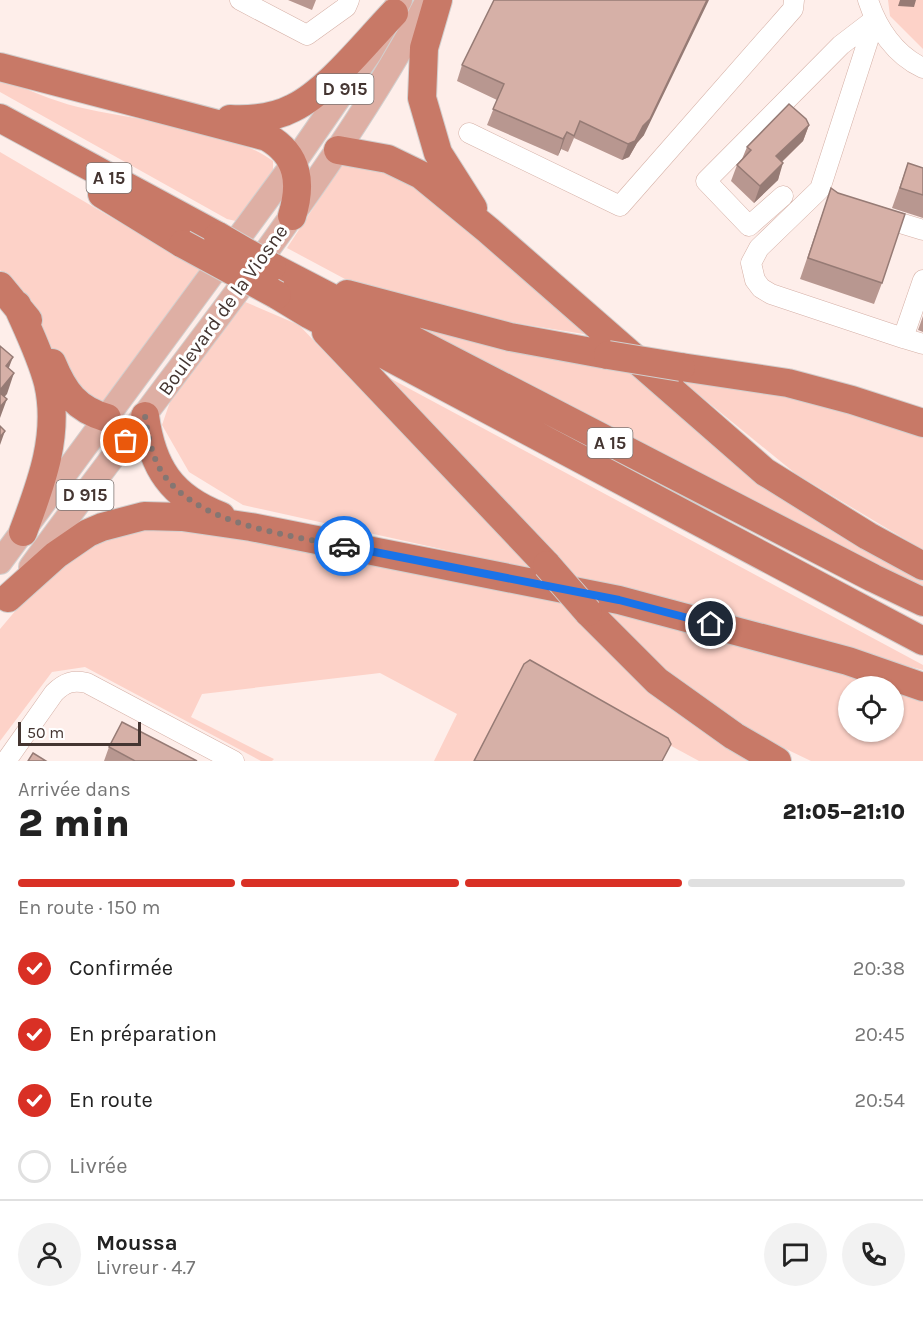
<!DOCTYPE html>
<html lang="fr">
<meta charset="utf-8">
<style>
body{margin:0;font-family:Karla,sans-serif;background:#f2f2f2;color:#222;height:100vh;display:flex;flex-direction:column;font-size:22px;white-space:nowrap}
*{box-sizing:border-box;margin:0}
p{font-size:20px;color:#767676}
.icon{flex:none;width:33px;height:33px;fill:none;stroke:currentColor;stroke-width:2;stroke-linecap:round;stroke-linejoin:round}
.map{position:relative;height:761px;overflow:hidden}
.details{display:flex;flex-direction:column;background:#fff;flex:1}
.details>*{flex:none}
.buttons{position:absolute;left:838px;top:676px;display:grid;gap:12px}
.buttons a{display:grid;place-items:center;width:66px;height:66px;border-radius:50%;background:#fff;box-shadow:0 2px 4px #0004;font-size:30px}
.scale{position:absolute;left:18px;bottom:15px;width:123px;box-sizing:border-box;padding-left:6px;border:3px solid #443531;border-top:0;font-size:16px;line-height:21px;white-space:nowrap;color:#443531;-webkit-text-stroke:4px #fff;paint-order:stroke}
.pin{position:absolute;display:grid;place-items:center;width:51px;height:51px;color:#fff;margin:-26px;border:3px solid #fff;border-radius:50%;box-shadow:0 2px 6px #0007}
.courier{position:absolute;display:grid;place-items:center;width:60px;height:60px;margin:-30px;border:4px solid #1a73e8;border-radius:50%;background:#fff;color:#222;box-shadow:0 2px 8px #0007}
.overview em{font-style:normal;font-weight:800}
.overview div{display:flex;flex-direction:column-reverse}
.overview{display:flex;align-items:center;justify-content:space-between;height:102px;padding:0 18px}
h1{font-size:39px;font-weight:800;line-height:45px}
.bar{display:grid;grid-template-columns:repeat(4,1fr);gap:9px 6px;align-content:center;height:72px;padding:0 18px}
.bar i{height:8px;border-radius:4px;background:#e0e0e0}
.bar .active{background:#d93025}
.bar p{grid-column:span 4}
.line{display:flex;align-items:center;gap:15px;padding:0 18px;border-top:2px solid #e0e0e0}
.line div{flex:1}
.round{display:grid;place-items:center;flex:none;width:63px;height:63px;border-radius:32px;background:#f2f2f2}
ol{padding:0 18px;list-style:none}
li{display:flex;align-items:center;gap:18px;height:66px}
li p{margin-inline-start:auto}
li .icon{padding:6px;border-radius:50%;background:#d93025;color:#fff;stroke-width:4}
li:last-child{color:#767676}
li i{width:33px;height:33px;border:3px solid #e0e0e0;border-radius:50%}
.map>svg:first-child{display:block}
.green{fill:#fdd2c8}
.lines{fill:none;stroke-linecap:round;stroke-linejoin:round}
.minor-casing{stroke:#d5b0a6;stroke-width:21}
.major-casing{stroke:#d2cfce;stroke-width:26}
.highway-casing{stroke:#d2cfce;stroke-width:30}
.minor{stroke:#fff;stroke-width:20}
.major{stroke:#deafa4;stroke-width:24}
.highway{stroke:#c87967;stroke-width:28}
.highway-bridge-casing{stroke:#d2cfce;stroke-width:30;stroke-linecap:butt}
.highway-bridge{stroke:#c87967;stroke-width:28}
.wall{fill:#b89790}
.shaded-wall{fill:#967b75}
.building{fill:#d6b0a7;stroke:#967b75;stroke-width:1.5}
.done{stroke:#857672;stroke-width:6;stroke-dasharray:0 10.8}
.route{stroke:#1a73e8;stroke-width:8}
.labels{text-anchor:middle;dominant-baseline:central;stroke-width:6;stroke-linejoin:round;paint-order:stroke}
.shield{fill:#fff;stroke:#7c726f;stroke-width:1.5}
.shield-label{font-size:18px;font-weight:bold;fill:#443531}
.street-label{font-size:20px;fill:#443531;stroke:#fff}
</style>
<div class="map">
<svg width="923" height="761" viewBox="0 0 923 761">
<rect width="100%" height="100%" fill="#feeeea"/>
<path class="green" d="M 888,0 L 923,0 L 923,49 L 890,16 Z
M 0,79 C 26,88 52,101 78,107 C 137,121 223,126 273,161 L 273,178 L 240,222 L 227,219 L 0,92 Z
M 0,152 L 206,273 L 103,409 L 62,370 L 27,303 L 0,270 Z
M 346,158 L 424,186 L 603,337 L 444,312 L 373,294 L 287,248 Z
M 243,301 L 299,325 L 531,569 L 243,505 L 189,472 L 162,425 L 172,396 Z
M 372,309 L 636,371 L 923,578 L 923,587 Z
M 382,374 L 923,665 L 923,670 L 577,581 Z
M 677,377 L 781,392 L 923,433 L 923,550 L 796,474 Z
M 161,522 L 559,597 L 755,761 L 699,761 L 664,742 L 475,761 L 434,761 L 457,714 L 380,673 L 202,694 L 191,717 L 274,759 L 272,761 L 261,761 L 85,667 L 52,672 L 0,741 L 0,629 L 33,590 L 85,544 Z
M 599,607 L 728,636 L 886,687 L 849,687 L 849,732 L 894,732 L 894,689 L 923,698 L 923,761 L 811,761 L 740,727 L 646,659 Z"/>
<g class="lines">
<g class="minor-casing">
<path id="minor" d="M 240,0 L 307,35 L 346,7 L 349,0
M 868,0 C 877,28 895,55 923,68
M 469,133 L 620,206 L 793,9 L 794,0
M 783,196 L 749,226 L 706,181 L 841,45 L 875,19 L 820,189 L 759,248 L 751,263 L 755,280 L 761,288 L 771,294 L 903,338 L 923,280
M 877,216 L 923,230
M 903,338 L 923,344
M 6,761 L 54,693 C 65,682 73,680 87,683 L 234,761"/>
</g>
<g class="major-casing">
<path id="major" d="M 0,562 L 293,164 L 369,54 L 400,0
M 31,567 C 101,471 174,377 245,281 C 311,190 376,99 428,0"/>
</g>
<g class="highway-casing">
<path id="highway" d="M 438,0 L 424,48 L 422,98 L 438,153 L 473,208
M 0,67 L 267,137 C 299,155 302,184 292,216
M 0,118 L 218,236
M 230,119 C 251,120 274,118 293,108 C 327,92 367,41 394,13
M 338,150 L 388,159 L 421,175 L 488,230 L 765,472 L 868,536 L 923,566
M 102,194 L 183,244
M 272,267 L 873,578 L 923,602
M 0,286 L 28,320
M 347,294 L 510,337 L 608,355
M 277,295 L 310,315 L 923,641
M 17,305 C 28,330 41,356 48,383 C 60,435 41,484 23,532
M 326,332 L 547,565
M 52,363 C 64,392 76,409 107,418
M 681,367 L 788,383 L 852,400 L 923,423
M 145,416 C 152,467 171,497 221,516
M 8,598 L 56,555 L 88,533 L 102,527 L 144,516 L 182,517 L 251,527 L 619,600 L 848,661 L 923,687
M 588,612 L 657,681 L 734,736 L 777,761"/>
</g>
<use href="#minor" class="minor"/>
<use href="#major" class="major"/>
<use href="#highway" class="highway"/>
<g class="highway-bridge-casing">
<path id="highway-bridge" d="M 218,236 L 272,267
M 183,244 L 277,295
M 608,355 L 681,367
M 547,565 L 588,612"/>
</g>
<use href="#highway-bridge" class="highway-bridge"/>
</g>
<path class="wall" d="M 288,0 L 316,0 L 312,10 Z
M 462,65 L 644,135 L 637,143 L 629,157 L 622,160 L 574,138 L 568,152 L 561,149 L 558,156 L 487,125 L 497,100 L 457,81 Z
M 809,125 L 803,141 L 782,162 L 778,180 L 754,203 L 731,181 L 737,165 L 742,159 L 747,147 Z
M 908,163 L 923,168 L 923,218 L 892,208 Z
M 831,188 L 838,193 L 882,283 L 874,304 L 800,279 Z
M 923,316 L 923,332 L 918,330 Z
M 109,747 L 197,761 L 104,761 Z"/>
<path class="shaded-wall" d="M 707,0 L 709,0 L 644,135 L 637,143 L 629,157 L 622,160 L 628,144 Z
M 900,0 L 916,0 L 914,7 L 898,6 Z
M 809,125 L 803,141 L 770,173 L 776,156 Z
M 567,132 L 561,149 L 558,156 L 563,139 Z
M 783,163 L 778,180 L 754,203 L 760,186 Z
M 13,357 L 5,378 L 6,366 Z
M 14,373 L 7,394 L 0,402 L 0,390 Z
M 7,399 L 0,418 L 0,407 Z
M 5,431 L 0,445 L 0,437 Z"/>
<path class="building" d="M 494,0 L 707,0 L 650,119 L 643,126 L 635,141 L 628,144 L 580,121 L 574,136 L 567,132 L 563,139 L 493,109 L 504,84 L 462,65 Z
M 789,104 L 806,119 L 809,125 L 776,156 L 783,163 L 760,186 L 737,165 L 751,150 L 747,147 Z
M 908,163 L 923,168 L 923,195 L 900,188 Z
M 831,188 L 838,193 L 905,214 L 882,283 L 808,258 Z
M 0,346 L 13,357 L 6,366 L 14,373 L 0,390 Z
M 0,393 L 7,399 L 0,407 Z
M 0,426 L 5,431 L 0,437 Z
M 530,660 L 668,738 L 671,744 L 662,761 L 474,761 L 524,664 Z
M 122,722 L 197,761 L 135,761 L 109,747 Z
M 33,753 L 46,761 L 28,761 Z"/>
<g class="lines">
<path class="done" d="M 126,441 L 145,416 C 148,434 151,453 160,469 C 192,524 287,535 344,546"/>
<path class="route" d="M 344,546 L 619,600 L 711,624"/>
</g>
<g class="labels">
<g class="shield">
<rect x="316.5" y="74" width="57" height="30" rx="4.5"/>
<rect x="86.5" y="163" width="45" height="30" rx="4.5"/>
<rect x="587.5" y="428" width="45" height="30" rx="4.5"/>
<rect x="56.5" y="480" width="57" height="30" rx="4.5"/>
</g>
<g class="shield-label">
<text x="345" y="89">D 915</text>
<text x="109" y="178">A 15</text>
<text x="610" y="443">A 15</text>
<text x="85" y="495">D 915</text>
</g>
<g class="street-label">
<text transform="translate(223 310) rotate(-54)">Boulevard de la Viosne</text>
</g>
</g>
</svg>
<div class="buttons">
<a><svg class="icon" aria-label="locate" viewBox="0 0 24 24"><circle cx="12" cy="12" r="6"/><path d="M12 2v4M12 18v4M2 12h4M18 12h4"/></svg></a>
</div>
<div class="scale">50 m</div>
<div class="pin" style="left:126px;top:441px;background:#ea580c"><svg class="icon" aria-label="bag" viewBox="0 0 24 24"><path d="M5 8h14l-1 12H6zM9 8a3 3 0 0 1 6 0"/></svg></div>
<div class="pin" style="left:711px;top:624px;background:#1f2937"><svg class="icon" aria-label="home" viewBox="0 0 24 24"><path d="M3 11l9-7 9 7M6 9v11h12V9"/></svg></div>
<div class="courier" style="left:344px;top:546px"><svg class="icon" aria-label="car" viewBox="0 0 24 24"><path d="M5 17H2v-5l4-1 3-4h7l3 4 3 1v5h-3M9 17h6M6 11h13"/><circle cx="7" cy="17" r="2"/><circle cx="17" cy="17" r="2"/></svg></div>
</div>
<section class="details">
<div class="overview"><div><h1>2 min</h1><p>Arrivée dans</p></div><em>21:05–21:10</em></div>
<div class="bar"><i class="active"></i><i class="active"></i><i class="active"></i><i></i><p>En route · 150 m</p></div>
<ol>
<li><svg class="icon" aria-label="check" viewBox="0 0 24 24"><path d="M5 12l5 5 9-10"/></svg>Confirmée<p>20:38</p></li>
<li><svg class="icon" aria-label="check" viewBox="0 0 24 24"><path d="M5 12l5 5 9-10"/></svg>En préparation<p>20:45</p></li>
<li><svg class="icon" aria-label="check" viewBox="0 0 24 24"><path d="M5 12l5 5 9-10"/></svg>En route<p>20:54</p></li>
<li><i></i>Livrée</li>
</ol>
<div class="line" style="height:108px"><a class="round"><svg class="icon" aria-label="person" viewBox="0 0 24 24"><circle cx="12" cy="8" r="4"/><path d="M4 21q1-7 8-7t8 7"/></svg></a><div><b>Moussa</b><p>Livreur · 4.7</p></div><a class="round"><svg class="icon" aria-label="chat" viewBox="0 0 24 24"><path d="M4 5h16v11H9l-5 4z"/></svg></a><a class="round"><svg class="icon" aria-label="phone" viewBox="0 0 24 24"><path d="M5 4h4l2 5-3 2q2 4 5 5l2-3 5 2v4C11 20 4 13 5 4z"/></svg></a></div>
</section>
